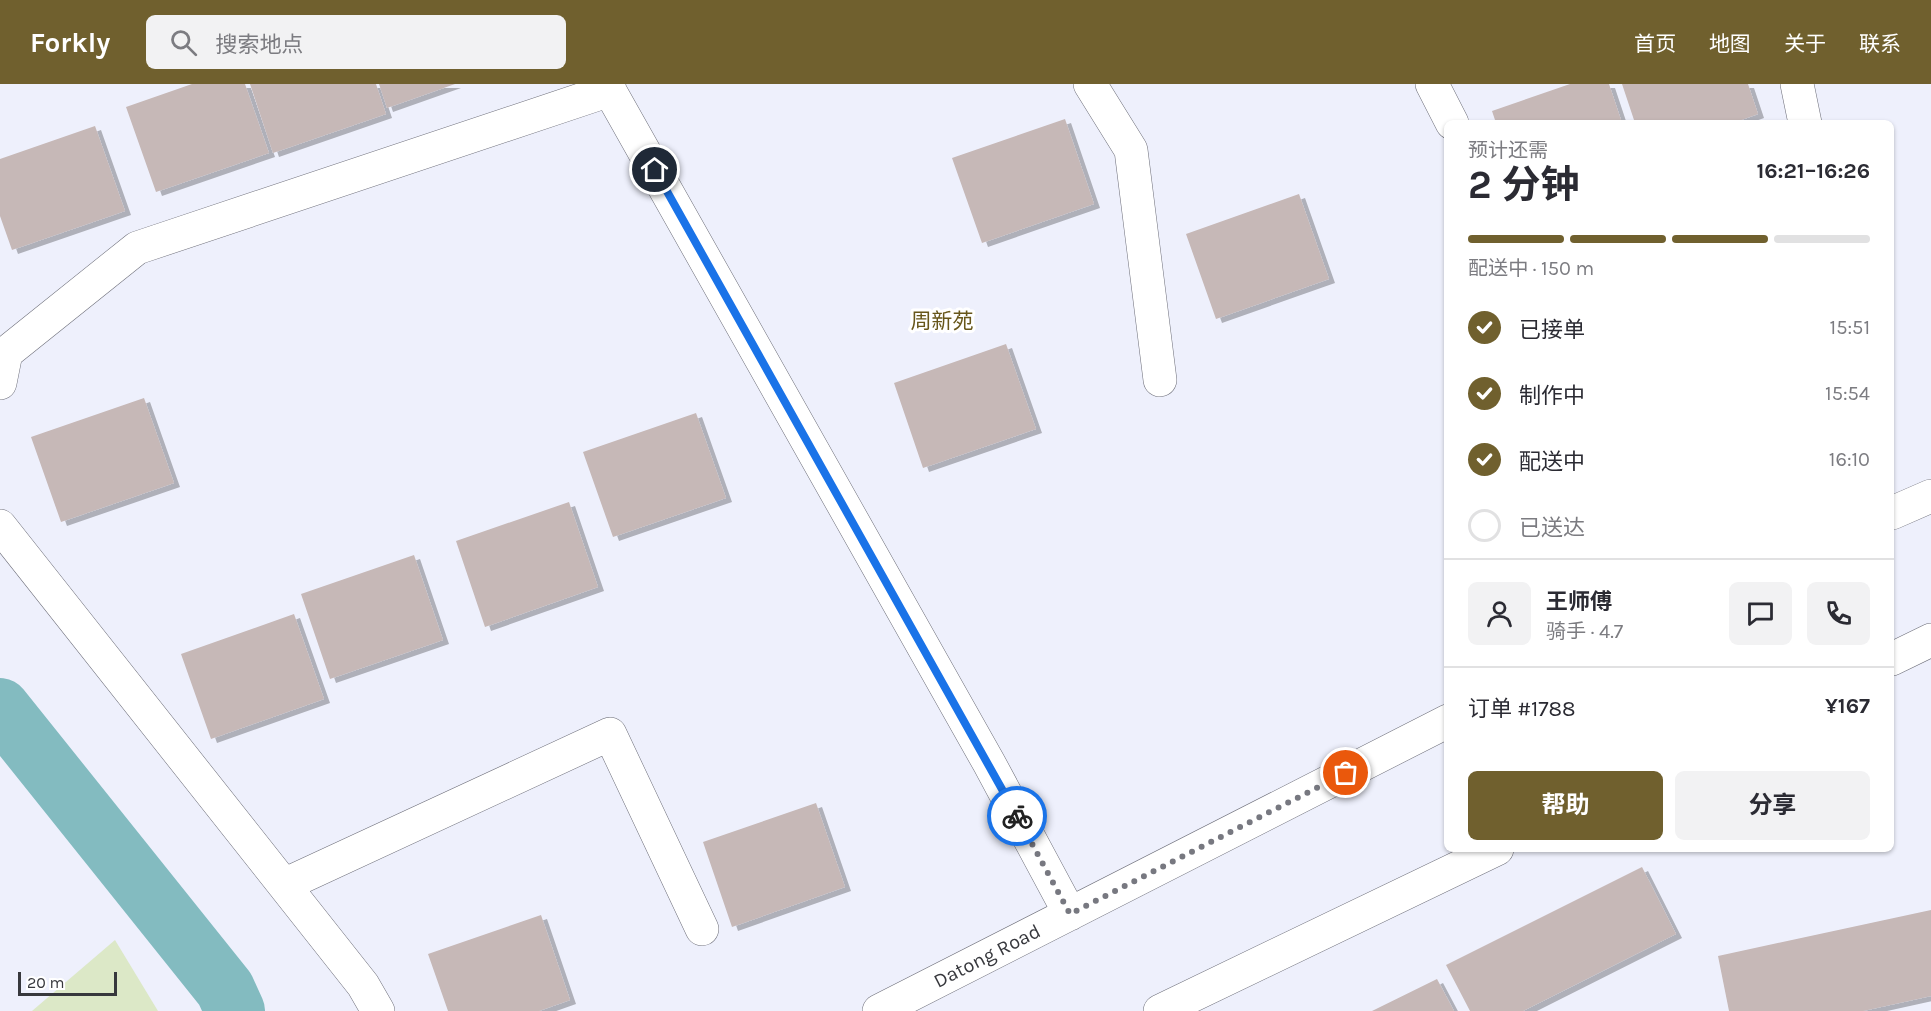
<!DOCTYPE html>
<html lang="zh">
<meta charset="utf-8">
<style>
body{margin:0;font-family:Karla,"Noto Sans SC",sans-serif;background:#f2f2f3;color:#2b2b33;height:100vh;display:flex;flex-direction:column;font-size:22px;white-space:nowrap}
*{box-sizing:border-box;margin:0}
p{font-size:20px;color:#7c7c81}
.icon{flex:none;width:33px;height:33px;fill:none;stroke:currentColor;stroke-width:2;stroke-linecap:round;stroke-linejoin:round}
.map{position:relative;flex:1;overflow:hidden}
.details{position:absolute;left:1444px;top:36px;width:450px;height:732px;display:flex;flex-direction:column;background:#fff;border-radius:9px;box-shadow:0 2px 4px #0004}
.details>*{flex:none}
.scale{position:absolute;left:18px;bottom:15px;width:99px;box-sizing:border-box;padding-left:6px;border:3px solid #37383d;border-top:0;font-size:16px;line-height:21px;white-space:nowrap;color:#37383d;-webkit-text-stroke:4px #fff;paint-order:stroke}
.pin{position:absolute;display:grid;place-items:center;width:51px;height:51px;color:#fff;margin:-26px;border:3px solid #fff;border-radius:50%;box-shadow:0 2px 6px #0007}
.courier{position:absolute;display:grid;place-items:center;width:60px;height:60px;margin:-30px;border:4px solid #1a73e8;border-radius:50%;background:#fff;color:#222;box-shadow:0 2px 8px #0007}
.summary em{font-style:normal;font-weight:700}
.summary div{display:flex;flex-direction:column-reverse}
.summary{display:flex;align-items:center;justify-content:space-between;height:102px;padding:0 24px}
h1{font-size:39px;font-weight:700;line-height:45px}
.bar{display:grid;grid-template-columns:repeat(4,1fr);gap:9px 6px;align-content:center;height:72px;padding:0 24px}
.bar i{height:8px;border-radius:4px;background:#e1e1e2}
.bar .on{background:#70602e}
.bar p{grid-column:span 4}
.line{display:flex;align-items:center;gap:15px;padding:0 24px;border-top:2px solid #e1e1e2}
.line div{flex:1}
.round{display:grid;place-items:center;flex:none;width:63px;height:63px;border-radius:9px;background:#f2f2f3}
ol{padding:0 24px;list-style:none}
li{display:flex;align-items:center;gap:18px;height:66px}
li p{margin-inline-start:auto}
li .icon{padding:6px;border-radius:50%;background:#70602e;color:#fff;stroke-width:4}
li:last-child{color:#7c7c81}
li i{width:33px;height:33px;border:3px solid #e1e1e2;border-radius:50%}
.cta{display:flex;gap:12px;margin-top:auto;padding:12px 24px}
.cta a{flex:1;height:69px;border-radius:9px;background:#70602e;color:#fff;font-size:24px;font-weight:700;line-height:69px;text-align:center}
.cta a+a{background:#f2f2f3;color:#2b2b33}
header{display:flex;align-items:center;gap:36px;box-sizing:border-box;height:84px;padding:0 30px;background:#70602e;color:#fff}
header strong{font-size:28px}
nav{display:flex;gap:33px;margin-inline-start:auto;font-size:21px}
.search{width:420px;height:54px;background:#f2f2f3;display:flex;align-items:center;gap:15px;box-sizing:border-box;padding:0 21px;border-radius:9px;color:#7c7c81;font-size:22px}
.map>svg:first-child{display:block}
.garden{fill:#dce8c7}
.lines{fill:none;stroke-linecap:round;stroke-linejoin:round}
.river{stroke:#83bbc0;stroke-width:60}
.building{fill:#c6b8b7;filter:url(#shadow)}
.minor-casing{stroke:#6e6f7a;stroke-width:34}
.minor{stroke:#fff;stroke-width:33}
.done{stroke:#777880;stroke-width:6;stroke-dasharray:0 10.8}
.route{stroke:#1a73e8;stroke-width:8}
.labels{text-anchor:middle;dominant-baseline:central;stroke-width:6;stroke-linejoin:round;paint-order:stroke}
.street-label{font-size:20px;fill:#37383d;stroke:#fff}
.neighbourhood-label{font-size:21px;fill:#67561a;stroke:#fff}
</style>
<header>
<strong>Forkly</strong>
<div class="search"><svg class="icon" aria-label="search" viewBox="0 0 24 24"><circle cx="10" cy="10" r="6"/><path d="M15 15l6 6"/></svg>搜索地点</div>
<nav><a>首页</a><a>地图</a><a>关于</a><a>联系</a></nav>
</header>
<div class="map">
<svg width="1931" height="927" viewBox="0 0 1931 927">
<defs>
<filter id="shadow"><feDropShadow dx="6" dy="4" stdDeviation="0" flood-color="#0004"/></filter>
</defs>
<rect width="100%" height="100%" fill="#eef0fc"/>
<path class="garden" d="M 115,856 L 158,927 L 32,927 Z"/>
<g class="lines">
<path class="river" d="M 0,624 L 225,905 L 235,927"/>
</g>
<path class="building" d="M 192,0 L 245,0 L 269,69 L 156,108 L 126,23 Z
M 250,0 L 376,0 L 386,30 L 273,69 Z
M 379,0 L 455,0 L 387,24 Z
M 1570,0 L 1609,0 L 1622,39 L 1496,39 L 1492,27 Z
M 1622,0 L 1748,0 L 1758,30 L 1733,39 L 1635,39 Z
M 1065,35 L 1094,120 L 982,159 L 952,74 Z
M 95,42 L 125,127 L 12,166 L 0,132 L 0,75 Z
M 1299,110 L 1329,195 L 1216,235 L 1186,150 Z
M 1006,260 L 1036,345 L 923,384 L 894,299 Z
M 144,314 L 174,399 L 61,438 L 31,353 Z
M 696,329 L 726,414 L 613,453 L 583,368 Z
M 569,418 L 598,503 L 485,543 L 456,457 Z
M 414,471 L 443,556 L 330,595 L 301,510 Z
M 294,530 L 324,615 L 211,655 L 181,570 Z
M 816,719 L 845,803 L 732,843 L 703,758 Z
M 1642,783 L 1676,850 L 1523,927 L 1470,927 L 1446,881 Z
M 1931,826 L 1931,912 L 1863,927 L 1729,927 L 1718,872 Z
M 541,831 L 570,916 L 539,927 L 448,927 L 428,870 Z
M 1437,895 L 1454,927 L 1372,927 Z"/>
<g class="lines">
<g class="minor-casing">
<path id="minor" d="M 606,0 L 989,679 L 1070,830
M 1090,0 L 1131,66 L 1160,296
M 1432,0 L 1452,39
M 1797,0 L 1805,39
M 0,299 L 6,269 L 137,164 L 610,6
M 1892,429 L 1931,412
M 0,442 L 363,901 L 378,927
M 1892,575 L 1931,556
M 284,801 L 610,650 L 702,845
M 879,927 L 1448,637
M 1160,927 L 1497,765"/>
</g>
<use href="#minor" class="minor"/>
</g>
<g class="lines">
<path class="done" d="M 1017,732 L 1070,830 L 1346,689"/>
<path class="route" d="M 655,86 L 1017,732"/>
</g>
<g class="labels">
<g class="street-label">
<text transform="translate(987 872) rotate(-27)">Datong Road</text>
</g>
<g class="neighbourhood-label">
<text x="942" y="237">周新苑</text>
</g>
</g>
</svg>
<div class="scale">20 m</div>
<div class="pin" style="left:1346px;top:689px;background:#ea580c"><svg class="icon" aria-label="bag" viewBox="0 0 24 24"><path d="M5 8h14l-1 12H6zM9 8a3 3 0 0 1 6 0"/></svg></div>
<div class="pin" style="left:655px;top:86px;background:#1f2937"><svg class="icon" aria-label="home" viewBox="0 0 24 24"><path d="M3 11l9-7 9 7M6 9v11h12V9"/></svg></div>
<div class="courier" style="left:1017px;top:732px"><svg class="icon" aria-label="bike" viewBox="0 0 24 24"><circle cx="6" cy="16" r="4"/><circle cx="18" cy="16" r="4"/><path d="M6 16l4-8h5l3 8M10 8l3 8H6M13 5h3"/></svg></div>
<section class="details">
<div class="summary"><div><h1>2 分钟</h1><p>预计还需</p></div><em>16:21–16:26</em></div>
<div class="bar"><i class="on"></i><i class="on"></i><i class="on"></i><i></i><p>配送中 · 150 m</p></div>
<ol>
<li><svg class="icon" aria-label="check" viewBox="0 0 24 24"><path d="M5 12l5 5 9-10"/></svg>已接单<p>15:51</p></li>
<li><svg class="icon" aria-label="check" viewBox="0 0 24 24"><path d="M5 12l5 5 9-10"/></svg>制作中<p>15:54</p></li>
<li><svg class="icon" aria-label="check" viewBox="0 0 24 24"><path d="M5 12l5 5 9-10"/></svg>配送中<p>16:10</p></li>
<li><i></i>已送达</li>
</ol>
<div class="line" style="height:108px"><a class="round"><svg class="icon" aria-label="person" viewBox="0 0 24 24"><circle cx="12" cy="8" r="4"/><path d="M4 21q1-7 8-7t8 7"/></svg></a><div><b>王师傅</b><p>骑手 · 4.7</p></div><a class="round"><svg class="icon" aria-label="chat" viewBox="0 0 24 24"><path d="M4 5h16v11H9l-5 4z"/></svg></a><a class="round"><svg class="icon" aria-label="phone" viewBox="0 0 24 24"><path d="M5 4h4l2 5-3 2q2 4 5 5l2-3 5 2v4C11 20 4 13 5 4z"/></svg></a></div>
<div class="line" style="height:78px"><div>订单 #1788</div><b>¥167</b></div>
<div class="cta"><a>帮助</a><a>分享</a></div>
</section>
</div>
